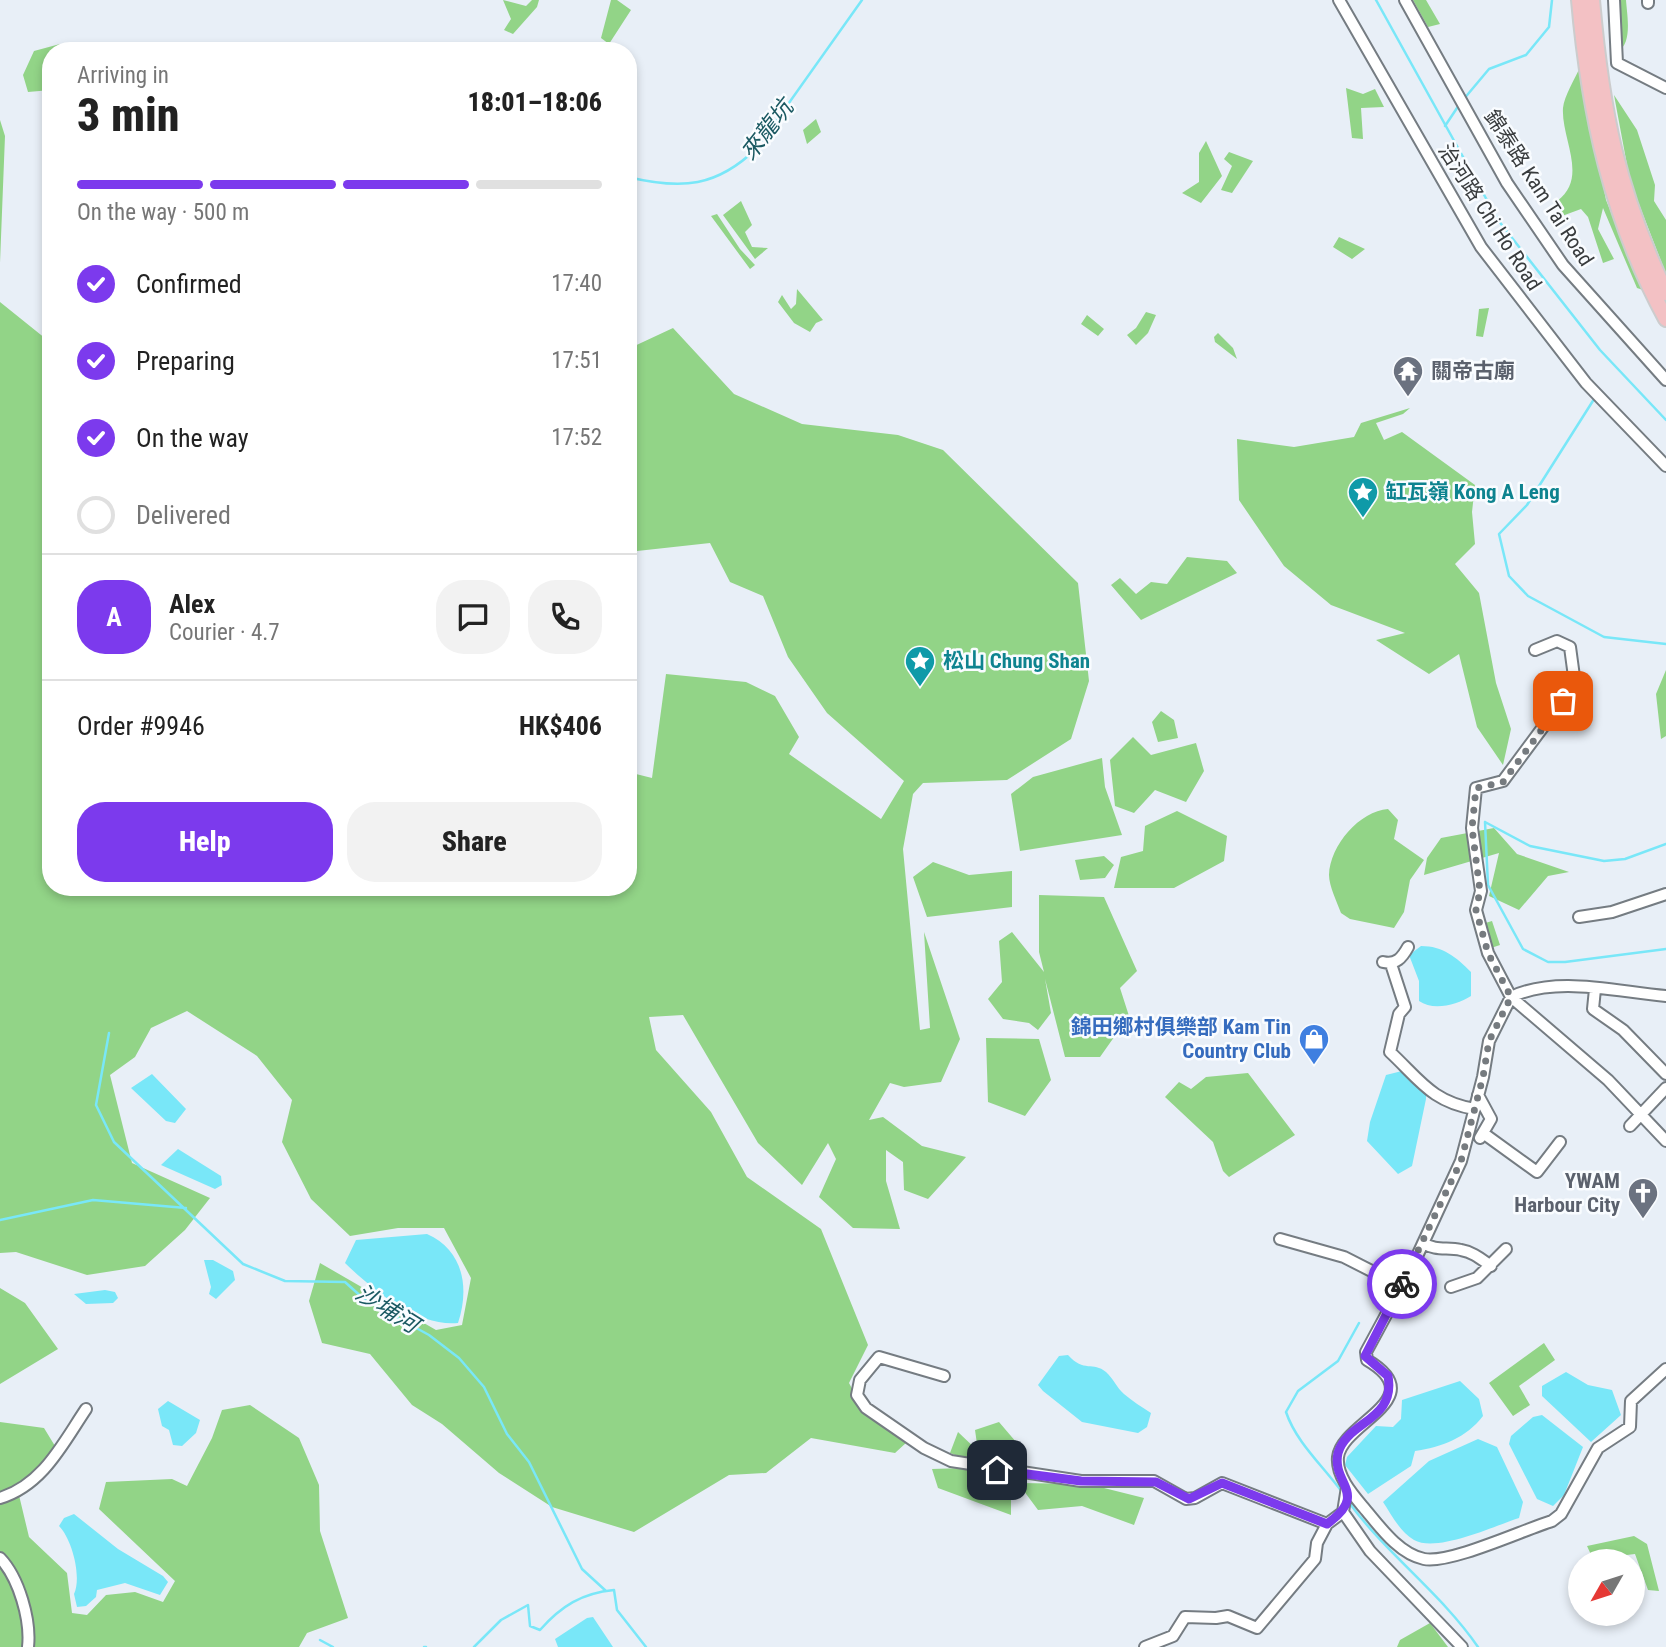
<!DOCTYPE html>
<meta charset="utf-8">
<style>
body{margin:0;font-family:"Roboto Condensed","Noto Sans TC",sans-serif;background:#f2f2f2;color:#222;height:100vh;display:flex;flex-direction:column;font-size:26px;white-space:nowrap}
*{box-sizing:border-box;margin:0}
p{font-size:23px;color:#767676}
.icon{flex:none;width:38px;height:38px;fill:none;stroke:currentColor;stroke-width:2;stroke-linecap:round;stroke-linejoin:round}
.map{position:relative;flex:1;overflow:hidden}
.drawer{position:absolute;left:42px;top:42px;width:595px;height:854px;display:flex;flex-direction:column;background:#fff;border-radius:28px;box-shadow:0 4px 10px #0003}
.drawer>*{flex:none}
.needle{width:46px;rotate:231deg}
.buttons{position:absolute;left:1568px;top:1549px;display:grid;gap:14px}
.buttons a{display:grid;place-items:center;width:77px;height:77px;border-radius:50%;background:#fff;box-shadow:0 4px 10px #0003;font-size:35px}
.pin{position:absolute;display:grid;place-items:center;width:60px;height:60px;color:#fff;margin:-30px;border-radius:14px;box-shadow:0 4px 10px #0006}
.courier{position:absolute;display:grid;place-items:center;width:70px;height:70px;margin:-35px;border:5px solid #7c3aed;border-radius:50%;background:#fff;color:#222;box-shadow:0 2px 9px #0007}
.headline em{font-style:normal;font-weight:800}
.headline div{display:flex;flex-direction:column-reverse}
.headline{display:flex;align-items:center;justify-content:space-between;height:119px;padding:0 35px}
h1{font-size:46px;font-weight:800;line-height:52px}
.bar{display:grid;grid-template-columns:repeat(4,1fr);gap:10px 7px;align-content:center;height:84px;padding:0 35px}
.bar i{height:9px;border-radius:5px;background:#e0e0e0}
.bar .active{background:#7c3aed}
.bar p{grid-column:span 4}
.line{display:flex;align-items:center;gap:18px;padding:0 35px;border-top:2px solid #e0e0e0}
.line div{flex:1}
.round{display:grid;place-items:center;flex:none;width:74px;height:74px;border-radius:28px;background:#f2f2f2}
ol{padding:0 35px;list-style:none}
li{display:flex;align-items:center;gap:21px;height:77px}
li p{margin-inline-start:auto}
li .icon{padding:7px;border-radius:50%;background:#7c3aed;color:#fff;stroke-width:4}
li:last-child{color:#767676}
li i{width:38px;height:38px;border:4px solid #e0e0e0;border-radius:50%}
.action{display:flex;gap:14px;margin-top:auto;padding:14px 35px}
.action a{flex:1;height:80px;border-radius:28px;background:#7c3aed;color:#fff;font-size:28px;font-weight:800;line-height:80px;text-align:center}
.action a+a{background:#f2f2f2;color:#222}
.map>svg:first-child{display:block}
.green{fill:#92d487}
.water{fill:#79e7f8}
.lines{fill:none;stroke-linecap:round;stroke-linejoin:round}
.stream{stroke:#79e7f8;stroke-width:2.5}
.minor-casing{stroke:#757c82;stroke-width:14}
.major-casing{stroke:#cccccd;stroke-width:18}
.minor{stroke:#fff;stroke-width:10}
.major{stroke:#f3c1c4;stroke-width:14}
.done{stroke:#767b7f;stroke-width:7;stroke-dasharray:0 12.6}
.route{stroke:#7c3aed;stroke-width:9}
.labels{text-anchor:middle;dominant-baseline:central;stroke-width:5;stroke-linejoin:round;paint-order:stroke}
.street-label{font-size:21px;fill:#393c3e;stroke:#f9fcff}
.worship-label{font-size:21px;font-weight:bold;fill:#5b616d;stroke:#f9fcff;text-anchor:start}
.culture-label{font-size:21px;font-weight:bold;fill:#0d838f;stroke:#f9fcff;text-anchor:start}
.shop-label{font-size:21px;font-weight:bold;fill:#366cbe;stroke:#f9fcff;text-anchor:end}
.water-label{font-size:23px;font-style:italic;fill:#1a5962;stroke:#f9fcff}
</style>
<div class="map">
<svg width="1666" height="1647" viewBox="0 0 1666 1647">
<rect width="100%" height="100%" fill="#e8eff7"/>
<path class="green" d="M 503,0 L 526,6 L 532,0 L 539,0 L 537,7 L 513,34 L 504,30 L 511,19 Z
M 611,0 L 617,0 L 631,10 L 609,44 L 601,38 Z
M 1413,0 L 1426,0 L 1440,24 L 1428,27 Z
M 1616,0 L 1626,0 C 1627,15 1633,44 1617,52 Z
M 60,44 L 66,51 L 51,51 L 51,90 L 28,92 L 23,75 L 34,51 Z
M 1580,67 L 1606,200 L 1643,290 L 1637,288 L 1603,208 L 1598,229 L 1614,259 L 1603,263 L 1588,217 L 1581,209 L 1562,216 L 1557,201 C 1589,178 1561,139 1563,108 C 1564,96 1575,79 1580,67 Z
M 1346,88 L 1363,94 L 1375,89 L 1384,107 L 1361,108 L 1363,139 L 1352,138 Z
M 1614,95 L 1637,130 L 1655,185 L 1654,201 L 1666,220 L 1666,274 L 1630,181 Z
M 816,119 L 821,132 L 807,144 L 803,130 Z
M 0,120 L 5,136 L 0,263 Z
M 1206,141 L 1222,176 L 1201,203 L 1182,193 L 1199,182 L 1199,153 Z
M 1229,152 L 1253,161 L 1232,193 L 1221,190 L 1232,166 L 1224,159 Z
M 741,201 L 752,225 L 745,232 L 752,247 L 768,248 L 755,259 L 723,215 Z
M 717,214 L 740,249 L 755,265 L 750,269 L 711,216 Z
M 1339,237 L 1365,249 L 1352,259 L 1333,247 Z
M 797,289 L 823,320 L 816,323 L 810,332 L 794,323 L 778,302 L 782,295 L 791,309 L 796,304 Z
M 0,302 L 51,343 L 51,887 L 628,887 L 628,772 L 652,778 L 666,674 L 746,682 L 775,696 L 799,737 L 789,754 L 881,819 L 904,781 L 827,713 L 788,657 L 763,596 L 730,582 L 710,543 L 628,552 L 628,349 L 673,328 L 734,394 L 802,424 L 898,435 L 943,450 L 1078,583 L 1089,681 L 1071,739 L 1007,780 L 923,783 L 913,794 L 903,849 L 920,1030 L 930,1028 L 924,932 L 960,1039 L 941,1082 L 904,1087 L 890,1083 L 869,1120 L 883,1117 L 922,1146 L 966,1157 L 928,1199 L 904,1190 L 903,1162 L 886,1150 L 886,1181 L 900,1229 L 853,1228 L 819,1197 L 836,1159 L 828,1143 L 802,1185 L 758,1143 L 683,1015 L 649,1017 L 656,1050 L 711,1112 L 747,1177 L 821,1229 L 868,1345 L 849,1383 L 865,1413 L 907,1442 L 895,1453 L 811,1438 L 766,1473 L 729,1475 L 634,1532 L 552,1507 L 499,1473 L 442,1424 L 412,1405 L 370,1354 L 322,1343 L 309,1301 L 320,1263 L 436,1330 L 462,1325 L 471,1278 L 444,1228 L 398,1228 L 350,1236 L 311,1199 L 282,1142 L 292,1100 L 257,1056 L 187,1011 L 151,1028 L 135,1057 L 110,1075 L 132,1163 L 210,1198 L 185,1230 L 145,1266 L 87,1275 L 16,1252 L 0,1253 Z
M 1489,308 L 1483,337 L 1476,336 L 1479,309 Z
M 1146,312 L 1156,315 L 1148,333 L 1136,345 L 1127,335 L 1136,328 Z
M 1087,315 L 1104,329 L 1098,336 L 1081,324 Z
M 1218,333 L 1233,348 L 1237,359 L 1215,342 L 1214,337 Z
M 1410,408 L 1403,414 L 1376,423 L 1384,440 L 1402,432 L 1475,485 L 1472,512 L 1475,544 L 1455,564 L 1479,593 L 1496,683 L 1511,729 L 1503,765 L 1477,727 L 1459,654 L 1429,674 L 1376,640 L 1405,633 L 1331,605 L 1284,566 L 1239,500 L 1237,439 L 1294,447 L 1354,437 L 1361,423 Z
M 1187,557 L 1227,561 L 1237,573 L 1141,620 L 1111,585 L 1120,578 L 1136,594 L 1151,582 L 1167,584 Z
M 1666,670 L 1666,736 L 1661,739 L 1656,694 Z
M 1161,711 L 1174,720 L 1178,738 L 1158,742 L 1152,722 Z
M 1133,737 L 1151,755 L 1196,743 L 1204,771 L 1186,802 L 1155,790 L 1134,813 L 1115,806 L 1110,760 Z
M 1102,758 L 1105,787 L 1122,835 L 1020,851 L 1011,794 L 1033,777 Z
M 1388,809 L 1398,820 L 1394,839 L 1424,860 L 1410,880 L 1404,912 L 1394,928 L 1350,919 L 1341,913 C 1337,902 1329,886 1329,875 C 1330,845 1360,811 1388,809 Z
M 1177,811 L 1227,836 L 1224,861 L 1174,888 L 1114,888 L 1121,857 L 1143,851 L 1145,826 Z
M 1494,828 L 1517,854 L 1569,872 L 1548,876 L 1519,910 L 1489,896 L 1499,853 L 1424,875 L 1427,858 L 1441,838 Z
M 1104,856 L 1114,865 L 1105,878 L 1080,880 L 1075,860 Z
M 933,862 L 969,875 L 1012,871 L 1012,907 L 927,917 L 913,877 Z
M 1039,895 L 1104,897 L 1137,971 L 1120,988 L 1129,1016 L 1100,1057 L 1065,1057 L 1045,979 L 1051,1013 L 1038,1030 L 1029,1023 L 1003,1019 L 988,999 L 1002,982 L 999,941 L 1012,932 L 1044,972 L 1039,952 Z
M 1492,921 L 1500,945 L 1491,948 L 1482,924 Z
M 986,1038 L 1039,1039 L 1051,1080 L 1025,1116 L 988,1102 Z
M 1248,1073 L 1295,1135 L 1229,1177 L 1223,1171 L 1213,1142 L 1165,1097 L 1179,1082 L 1191,1089 L 1206,1077 Z
M 0,1288 L 25,1303 L 58,1349 L 0,1384 Z
M 1544,1343 L 1555,1360 L 1519,1386 L 1530,1405 L 1513,1416 L 1489,1383 Z
M 250,1405 L 299,1438 L 319,1485 L 320,1531 L 348,1618 L 307,1633 L 299,1647 L 0,1647 L 0,1422 L 44,1428 L 55,1446 L 18,1491 L 29,1537 L 67,1573 L 72,1613 L 87,1615 L 106,1595 L 135,1592 L 163,1602 L 175,1581 L 99,1509 L 106,1482 L 172,1479 L 187,1486 L 212,1438 L 222,1410 Z
M 999,1422 L 1022,1449 L 1012,1466 L 967,1459 L 950,1453 L 958,1432 L 978,1451 L 975,1430 Z
M 963,1468 L 1011,1491 L 1011,1515 L 938,1488 L 932,1469 Z
M 1018,1483 L 1088,1484 L 1144,1498 L 1134,1525 L 1082,1506 L 1038,1510 Z
M 1634,1536 L 1647,1544 L 1659,1591 L 1648,1590 L 1635,1554 L 1593,1559 L 1587,1546 Z
M 1430,1623 L 1448,1647 L 1397,1647 L 1400,1640 Z"/>
<path class="water" d="M 1421,946 C 1443,946 1456,957 1471,972 L 1471,996 C 1457,1005 1433,1011 1419,1001 L 1419,981 L 1409,955 Z
M 1402,1071 L 1426,1093 L 1426,1099 L 1412,1166 L 1398,1174 L 1367,1141 L 1370,1122 L 1386,1075 Z
M 152,1074 L 186,1109 L 175,1123 L 166,1121 L 131,1088 Z
M 178,1149 L 221,1176 L 222,1185 L 215,1189 L 161,1165 Z
M 427,1234 C 463,1250 470,1287 458,1323 C 418,1327 373,1290 345,1263 L 356,1240 Z
M 204,1260 L 213,1260 L 233,1271 L 235,1280 L 216,1299 L 209,1294 L 211,1287 Z
M 105,1290 L 115,1292 L 118,1298 L 113,1303 L 86,1304 L 74,1294 Z
M 1068,1355 C 1084,1373 1093,1361 1106,1372 C 1113,1378 1117,1388 1124,1394 C 1132,1401 1142,1407 1151,1413 L 1147,1427 L 1138,1433 L 1082,1422 L 1043,1391 L 1038,1385 L 1059,1356 Z
M 1566,1372 L 1588,1385 L 1612,1390 L 1621,1415 L 1591,1442 L 1542,1396 L 1542,1386 Z
M 1460,1381 L 1479,1399 L 1483,1416 C 1466,1438 1442,1447 1415,1451 L 1411,1466 L 1368,1494 L 1345,1465 L 1347,1457 L 1376,1426 L 1393,1427 L 1401,1419 L 1402,1400 Z
M 168,1401 L 200,1420 L 196,1433 L 182,1446 L 173,1445 L 169,1430 L 162,1426 L 158,1409 Z
M 1542,1415 L 1583,1447 L 1564,1495 L 1553,1506 L 1537,1499 L 1509,1444 L 1511,1436 L 1533,1417 Z
M 1478,1439 L 1497,1447 L 1523,1502 L 1519,1518 C 1494,1526 1437,1553 1414,1540 C 1400,1532 1391,1514 1383,1502 L 1429,1461 Z
M 74,1514 L 118,1549 L 163,1576 L 168,1582 L 160,1595 L 125,1583 L 97,1590 L 96,1597 L 86,1606 L 77,1607 L 74,1594 C 82,1577 72,1539 59,1526 L 64,1518 Z
M 593,1617 L 613,1647 L 558,1647 L 555,1639 L 587,1618 Z"/>
<g class="lines">
<path class="stream" d="M 1376,0 L 1498,220 L 1600,350 L 1666,420
M 1463,100 L 1489,69 L 1526,55 L 1549,27 L 1552,0
M 1445,126 L 1459,105
M 628,177 C 682,190 717,187 757,148 L 862,0
M 1596,396 L 1527,505 L 1499,534 L 1509,576 L 1528,596 L 1604,637 L 1666,644
M 1485,822 L 1488,885 L 1523,949 L 1548,962 L 1565,962 L 1666,949
M 1485,822 L 1530,846 L 1604,861 L 1625,859 L 1666,844
M 109,1033 L 96,1105 L 114,1142 L 243,1264 L 285,1281 L 345,1282 L 365,1300 L 429,1335 L 459,1358 L 484,1387 L 507,1434 L 529,1462 L 582,1569 L 606,1591
M 0,1220 L 93,1200 L 186,1208
M 1342,1492 C 1323,1466 1296,1442 1286,1412 L 1298,1391 L 1338,1361 L 1359,1323
M 1348,1501 C 1386,1554 1441,1593 1478,1647
M 320,1640 L 333,1647
M 424,1647 L 426,1647
M 474,1647 L 501,1620 L 528,1605 L 530,1626 L 540,1630 C 561,1606 582,1593 614,1590 L 617,1610 L 646,1647"/>
<g class="minor-casing">
<path id="minor" d="M 1339,0 L 1481,247 L 1586,383 L 1666,466
M 1405,0 L 1507,183 L 1563,265 L 1666,380
M 1614,0 L 1617,63 L 1666,88
M 1648,3 L 1648,0
M 1535,650 L 1557,641 L 1570,647 L 1575,684 L 1503,781 L 1476,788 L 1472,828 L 1481,891 L 1476,910 L 1488,953 L 1511,997 L 1608,1080 L 1666,1141
M 1579,917 L 1612,912 L 1666,894
M 1383,962 C 1396,965 1402,958 1408,947
M 1391,964 L 1405,1007 L 1399,1014 L 1390,1052 C 1420,1080 1432,1102 1475,1109
M 1595,989 L 1593,1009 L 1623,1030 L 1666,1074
M 1666,996 C 1617,992 1557,975 1511,997 L 1489,1041 L 1483,1077 L 1461,1161 L 1412,1267 L 1366,1352 L 1367,1360 C 1433,1399 1342,1422 1338,1457 C 1336,1476 1353,1495 1364,1508 C 1380,1527 1399,1554 1424,1559 C 1450,1564 1523,1530 1552,1521 L 1561,1514 L 1598,1448 L 1630,1427 L 1631,1401 L 1666,1369
M 1478,1095 L 1491,1119 L 1480,1138
M 1630,1126 L 1666,1088
M 1483,1133 L 1537,1172 L 1560,1142
M 1280,1239 L 1344,1257 L 1401,1286
M 1423,1243 C 1436,1251 1446,1247 1461,1250 C 1473,1252 1481,1259 1491,1266
M 1451,1287 L 1477,1278 L 1506,1249
M 944,1376 L 879,1357 L 860,1380 L 857,1395 L 866,1408 L 924,1448 L 951,1461 L 1081,1481 L 1154,1481 L 1186,1499 L 1195,1498 L 1222,1483 L 1327,1524
M 0,1498 C 43,1485 63,1443 86,1409
M 1343,1512 L 1370,1551 L 1462,1647
M 0,1558 C 19,1578 31,1620 28,1647
M 1145,1647 L 1173,1636 L 1185,1617 L 1216,1618 L 1228,1616 L 1257,1628 L 1315,1559 L 1317,1543 L 1327,1524 L 1343,1512 L 1347,1487"/>
</g>
<g class="major-casing">
<path id="major" d="M 1579,0 C 1589,114 1611,218 1666,319
M 1592,0 C 1602,113 1617,189 1666,293"/>
</g>
<use href="#minor" class="minor"/>
<use href="#major" class="major"/>
</g>
<g class="lines">
<path class="done" d="M 1402,1284 L 1461,1161 L 1483,1077 L 1489,1041 L 1511,997 L 1488,953 L 1476,910 L 1480,891 L 1472,828 L 1476,788 L 1503,782 L 1563,701"/>
<path class="route" d="M 997,1470 L 1081,1481 L 1156,1482 L 1189,1499 L 1222,1483 L 1327,1524 C 1370,1493 1331,1484 1338,1453 C 1347,1421 1396,1421 1388,1376 L 1365,1356 L 1402,1284"/>
</g>
<defs>
<g id="temple-pin" transform="scale(1.575)"><path d="M0 17L-7.5 6A9.5 9.5 0 1 1 7.5 6Z" fill="#6b7280" stroke="#f9fcff"/><path d="M0-6L5-2H3V0L6.5 2.5H4V6H1.5V3h-3V6H-4V2.5H-6.5L-3 0V-2H-5Z" fill="#fff"/></g>
<g id="sight-pin" transform="scale(1.575)"><path d="M0 17L-7.5 6A9.5 9.5 0 1 1 7.5 6Z" fill="#0f9aa8" stroke="#f9fcff"/><path d="M0-6L1.8-2.2L6-1.7L2.9 1.2L3.7 5.4L0 3.3L-3.7 5.4L-2.9 1.2L-6-1.7L-1.8-2.2Z" fill="#fff"/></g>
<g id="shop-pin" transform="scale(1.575)"><path d="M0 17L-7.5 6A9.5 9.5 0 1 1 7.5 6Z" fill="#3f7fe0" stroke="#f9fcff"/><path d="M-5-2.5h2.3a2.7 3.5 0 0 1 5.4 0H5L5.5 6h-11ZM-1.5-2.5h3a1.5 2.3 0 0 0-3 0Z" fill="#fff"/></g>
<g id="church-pin" transform="scale(1.575)"><path d="M0 17L-7.5 6A9.5 9.5 0 1 1 7.5 6Z" fill="#6b7280" stroke="#f9fcff"/><path d="M-1.2-6h2.4v3.5h3.3v2.4h-3.3V6h-2.4V-.1h-3.3v-2.4h3.3Z" fill="#fff"/></g>
</defs>
<g fill-rule="evenodd">
<use href="#temple-pin" x="1408" y="371"/>
<use href="#sight-pin" x="1363" y="492"/>
<use href="#sight-pin" x="920" y="661"/>
<use href="#shop-pin" x="1314" y="1039"/>
<use href="#church-pin" x="1643" y="1193"/>
</g>
<g class="labels">
<g class="street-label">
<text transform="translate(1539 188) rotate(57)">錦泰路 Kam Tai Road</text>
<text transform="translate(1490 217) rotate(57)">治河路 Chi Ho Road</text>
</g>
<g class="worship-label">
<text x="1431" y="371">關帝古廟</text>
<text x="1620" y="1181" text-anchor="end">YWAM<tspan x="1620" dy="24">Harbour City</tspan></text>
</g>
<g class="culture-label">
<text x="1386" y="492">缸瓦嶺 Kong A Leng</text>
<text x="943" y="661">松山 Chung Shan</text>
</g>
<g class="shop-label">
<text x="1291" y="1027">錦田鄉村俱樂部 Kam Tin<tspan x="1291" dy="24">Country Club</tspan></text>
</g>
<g class="water-label">
<text transform="translate(767 130) rotate(-52)">來龍坑</text>
<text transform="translate(387 1309) rotate(32)">沙埔河</text>
</g>
</g>
</svg>
<div class="buttons">
<a><svg class="needle" viewBox="-14 -14 28 28"><path d="M0-13l5 13h-10z" fill="#e53935"/><path d="M0 13l5-13h-10z" fill="#767676"/></svg></a>
</div>
<div class="pin" style="left:1563px;top:701px;background:#ea580c"><svg class="icon" aria-label="bag" viewBox="0 0 24 24"><path d="M5 8h14l-1 12H6zM9 8a3 3 0 0 1 6 0"/></svg></div>
<div class="pin" style="left:997px;top:1470px;background:#1f2937"><svg class="icon" aria-label="home" viewBox="0 0 24 24"><path d="M3 11l9-7 9 7M6 9v11h12V9"/></svg></div>
<div class="courier" style="left:1402px;top:1284px"><svg class="icon" aria-label="bike" viewBox="0 0 24 24"><circle cx="6" cy="16" r="4"/><circle cx="18" cy="16" r="4"/><path d="M6 16l4-8h5l3 8M10 8l3 8H6M13 5h3"/></svg></div>
<section class="drawer">
<div class="headline"><div><h1>3 min</h1><p>Arriving in</p></div><em>18:01–18:06</em></div>
<div class="bar"><i class="active"></i><i class="active"></i><i class="active"></i><i></i><p>On the way · 500 m</p></div>
<ol>
<li><svg class="icon" aria-label="check" viewBox="0 0 24 24"><path d="M5 12l5 5 9-10"/></svg>Confirmed<p>17:40</p></li>
<li><svg class="icon" aria-label="check" viewBox="0 0 24 24"><path d="M5 12l5 5 9-10"/></svg>Preparing<p>17:51</p></li>
<li><svg class="icon" aria-label="check" viewBox="0 0 24 24"><path d="M5 12l5 5 9-10"/></svg>On the way<p>17:52</p></li>
<li><i></i>Delivered</li>
</ol>
<div class="line" style="height:126px"><b class="round" style="background:#7c3aed;color:#fff">A</b><div><b>Alex</b><p>Courier · 4.7</p></div><a class="round"><svg class="icon" aria-label="chat" viewBox="0 0 24 24"><path d="M4 5h16v11H9l-5 4z"/></svg></a><a class="round"><svg class="icon" aria-label="phone" viewBox="0 0 24 24"><path d="M5 4h4l2 5-3 2q2 4 5 5l2-3 5 2v4C11 20 4 13 5 4z"/></svg></a></div>
<div class="line" style="height:91px"><div>Order #9946</div><b>HK$406</b></div>
<div class="action"><a>Help</a><a>Share</a></div>
</section>
</div>
